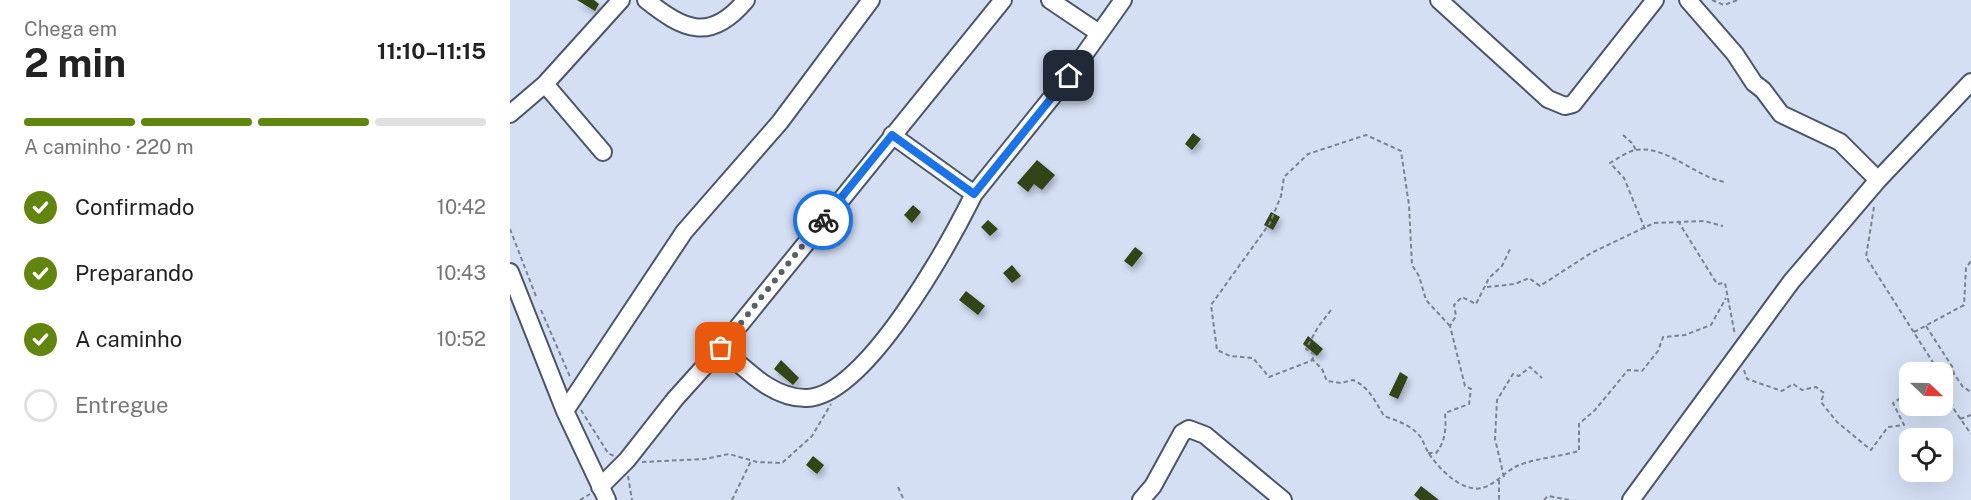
<!DOCTYPE html>
<html lang="pt">
<meta charset="utf-8">
<style>
body{margin:0;font-family:"Public Sans",sans-serif;background:#f2f2f2;color:#222;height:100vh;display:flex;flex-direction:column;font-size:22px;white-space:nowrap}
*{box-sizing:border-box;margin:0}
p{font-size:20px;color:#767676}
.icon{flex:none;width:33px;height:33px;fill:none;stroke:currentColor;stroke-width:2;stroke-linecap:round;stroke-linejoin:round}
.map{position:relative;flex:1;overflow:hidden}
.sheet{display:flex;flex-direction:column;background:#fff;width:510px}
.sheet>*{flex:none}
.needle{width:39px;rotate:112deg}
.buttons{position:absolute;left:1389px;top:362px;display:grid;gap:12px}
.buttons a{display:grid;place-items:center;width:54px;height:54px;border-radius:12px;background:#fff;box-shadow:0 6px 24px #0002;font-size:30px}
.pin{position:absolute;display:grid;place-items:center;width:51px;height:51px;color:#fff;margin:-26px;border-radius:12px;box-shadow:0 3px 9px #0006}
.courier{position:absolute;display:grid;place-items:center;width:60px;height:60px;margin:-30px;border:4px solid #1a73e8;border-radius:50%;background:#fff;color:#222;box-shadow:0 2px 8px #0007}
.head em{font-style:normal;font-weight:700}
.head div{display:flex;flex-direction:column-reverse}
.head{display:flex;align-items:center;justify-content:space-between;height:102px;padding:0 24px}
h1{font-size:39px;font-weight:700;line-height:45px}
.bar{display:grid;grid-template-columns:repeat(4,1fr);gap:9px 6px;align-content:center;height:72px;padding:0 24px}
.bar i{height:8px;border-radius:4px;background:#e0e0e0}
.bar .current{background:#60860d}
.bar p{grid-column:span 4}
ol{padding:0 24px;list-style:none}
li{display:flex;align-items:center;gap:18px;height:66px}
li p{margin-inline-start:auto}
li .icon{padding:6px;border-radius:50%;background:#60860d;color:#fff;stroke-width:4}
li:last-child{color:#767676}
li i{width:33px;height:33px;border:3px solid #e0e0e0;border-radius:50%}
main{display:flex;flex:1;min-height:0}
.map>svg:first-child{display:block}
.building{fill:#314412;filter:url(#shadow)}
.lines{fill:none;stroke-linecap:round;stroke-linejoin:round}
.minor-casing{stroke:#4d5668;stroke-width:20}
.path{stroke:#7b8392;stroke-width:2;stroke-dasharray:4.5 3;stroke-linecap:butt}
.minor{stroke:#fff;stroke-width:16}
.done{stroke:#585f6b;stroke-width:6;stroke-dasharray:0 10.8}
.route{stroke:#1a73e8;stroke-width:8}
</style>
<main>
<section class="sheet">
<div class="head"><div><h1>2 min</h1><p>Chega em</p></div><em>11:10–11:15</em></div>
<div class="bar"><i class="current"></i><i class="current"></i><i class="current"></i><i></i><p>A caminho · 220 m</p></div>
<ol>
<li><svg class="icon" aria-label="check" viewBox="0 0 24 24"><path d="M5 12l5 5 9-10"/></svg>Confirmado<p>10:42</p></li>
<li><svg class="icon" aria-label="check" viewBox="0 0 24 24"><path d="M5 12l5 5 9-10"/></svg>Preparando<p>10:43</p></li>
<li><svg class="icon" aria-label="check" viewBox="0 0 24 24"><path d="M5 12l5 5 9-10"/></svg>A caminho<p>10:52</p></li>
<li><i></i>Entregue</li>
</ol>
</section>
<div class="map">
<svg width="1461" height="500" viewBox="0 0 1461 500">
<defs>
<filter id="shadow"><feDropShadow dx="2.5" dy="4.5" stdDeviation="3" flood-color="#0004"/></filter>
</defs>
<rect width="100%" height="100%" fill="#d4dff4"/>
<path class="building" d="M 67,0 L 84,0 L 89,4 L 85,11 Z
M 683,133 L 691,139 L 682,150 L 675,144 Z
M 527,160 L 545,175 L 532,190 L 524,184 L 518,192 L 507,183 Z
M 403,205 L 411,212 L 402,223 L 394,215 Z
M 761,212 L 770,217 L 763,230 L 754,225 Z
M 478,220 L 488,229 L 480,236 L 471,227 Z
M 625,247 L 633,253 L 622,267 L 614,261 Z
M 502,265 L 511,276 L 502,283 L 493,273 Z
M 456,291 L 475,306 L 468,315 L 449,300 Z
M 798,336 L 813,349 L 807,356 L 793,344 Z
M 271,360 L 289,378 L 283,385 L 264,369 Z
M 890,372 L 898,377 L 888,399 L 879,395 Z
M 303,456 L 314,465 L 307,474 L 296,465 Z
M 911,486 L 929,500 L 910,500 L 904,495 Z"/>
<g class="lines">
<g class="minor-casing">
<path id="minor" d="M 136,0 C 174,30 200,43 236,0
M 540,0 L 589,33
M 929,0 L 1038,99 L 1055,106 L 1063,104 L 1145,0
M 1178,0 L 1225,54 L 1244,83 L 1253,90 L 1271,114 L 1330,142 L 1368,180
M 35,84 L 93,152
M 0,114 L 35,84 L 111,0
M 382,135 L 464,194 L 559,76 L 613,0
M 464,194 C 439,244 356,396 297,398 C 262,399 235,368 211,348 L 493,0
M 0,272 L 55,411 L 97,500
M 55,411 L 174,232 L 270,122 L 361,0
M 90,487 L 117,460 L 165,399 L 211,348
M 631,500 L 643,486 L 672,433 L 679,429 L 695,435 L 773,500
M 1121,500 L 1281,282 L 1368,180 L 1461,82"/>
</g>
<path class="path" d="M 1202,0 L 1214,5 L 1228,0
M 1113,135 L 1122,143 L 1126,150
M 1364,207 L 1356,257 L 1429,372
M 1168,221 L 1207,284 L 1215,283 L 1225,335
M 0,229 L 27,299
M 1135,229 L 1114,178 L 1100,163 C 1107,159 1118,151 1126,150 C 1157,145 1187,178 1215,182
M 977,287 L 1005,284 L 1019,278 L 1030,286 L 1081,253 L 1144,223 L 1194,221 L 1213,226
M 31,310 L 61,379
M 940,326 L 916,300 L 909,276 L 902,265 L 899,205 L 891,151 L 856,135 L 798,154 L 774,177 L 771,196 L 760,223 L 701,305 L 707,350 L 720,356 L 743,358 L 759,377 L 803,360 L 812,369 L 817,381 L 831,383 L 843,380 C 859,387 865,401 874,416 C 887,421 899,424 909,435 C 913,440 915,447 918,452 C 927,467 952,493 972,488 C 986,484 996,471 1007,466 C 1026,458 1048,457 1069,451 L 1069,424 L 1085,410 L 1118,370 L 1132,371 L 1148,351 L 1153,337 L 1175,335 L 1201,325 L 1216,298
M 1416,326 L 1443,368 L 1444,374 L 1453,387 L 1461,392
M 1404,332 L 1454,305 L 1456,268 L 1461,261
M 801,361 L 805,355 L 796,349 L 808,327 L 821,310
M 1234,370 L 1237,379 L 1272,391 L 1283,384 L 1292,390 L 1306,387 L 1314,393 L 1311,402 L 1327,422 L 1361,450 L 1378,427 L 1394,425 L 1383,403 L 1400,392
M 1432,381 L 1445,411 L 1461,434
M 71,410 L 98,453 L 104,456
M 1450,419 L 1461,415
M 918,453 L 926,453 C 936,441 936,428 935,413 L 959,404 L 961,389 L 955,386 L 940,326 L 946,316 L 944,305 L 952,297 L 966,304 L 979,278 L 992,266 L 1001,247
M 132,462 L 195,459 L 219,454 L 247,462 L 272,463 L 302,436 L 321,404
M 118,476 L 122,500
M 994,477 L 985,439 L 987,400 L 1003,374 L 1009,376 L 1020,367 L 1032,378
M 989,480 L 989,500
M 388,487 L 394,500
M 70,500 L 80,494
M 222,500 L 241,461
M 1034,500 L 1038,496 L 1059,500"/>
<use href="#minor" class="minor"/>
</g>
<g class="lines">
<path class="done" d="M 211,348 L 313,220"/>
<path class="route" d="M 313,220 L 382,135 L 464,194 L 559,76"/>
</g>
</svg>
<div class="buttons">
<a><svg class="needle" viewBox="-14 -14 28 28"><path d="M0-13l5 13h-10z" fill="#e53935"/><path d="M0 13l5-13h-10z" fill="#767676"/></svg></a>
<a><svg class="icon" aria-label="locate" viewBox="0 0 24 24"><circle cx="12" cy="12" r="6"/><path d="M12 2v4M12 18v4M2 12h4M18 12h4"/></svg></a>
</div>
<div class="pin" style="left:211px;top:348px;background:#ea580c"><svg class="icon" aria-label="bag" viewBox="0 0 24 24"><path d="M5 8h14l-1 12H6zM9 8a3 3 0 0 1 6 0"/></svg></div>
<div class="pin" style="left:559px;top:76px;background:#1f2937"><svg class="icon" aria-label="home" viewBox="0 0 24 24"><path d="M3 11l9-7 9 7M6 9v11h12V9"/></svg></div>
<div class="courier" style="left:313px;top:220px"><svg class="icon" aria-label="bike" viewBox="0 0 24 24"><circle cx="6" cy="16" r="4"/><circle cx="18" cy="16" r="4"/><path d="M6 16l4-8h5l3 8M10 8l3 8H6M13 5h3"/></svg></div>
</div>
</main>
